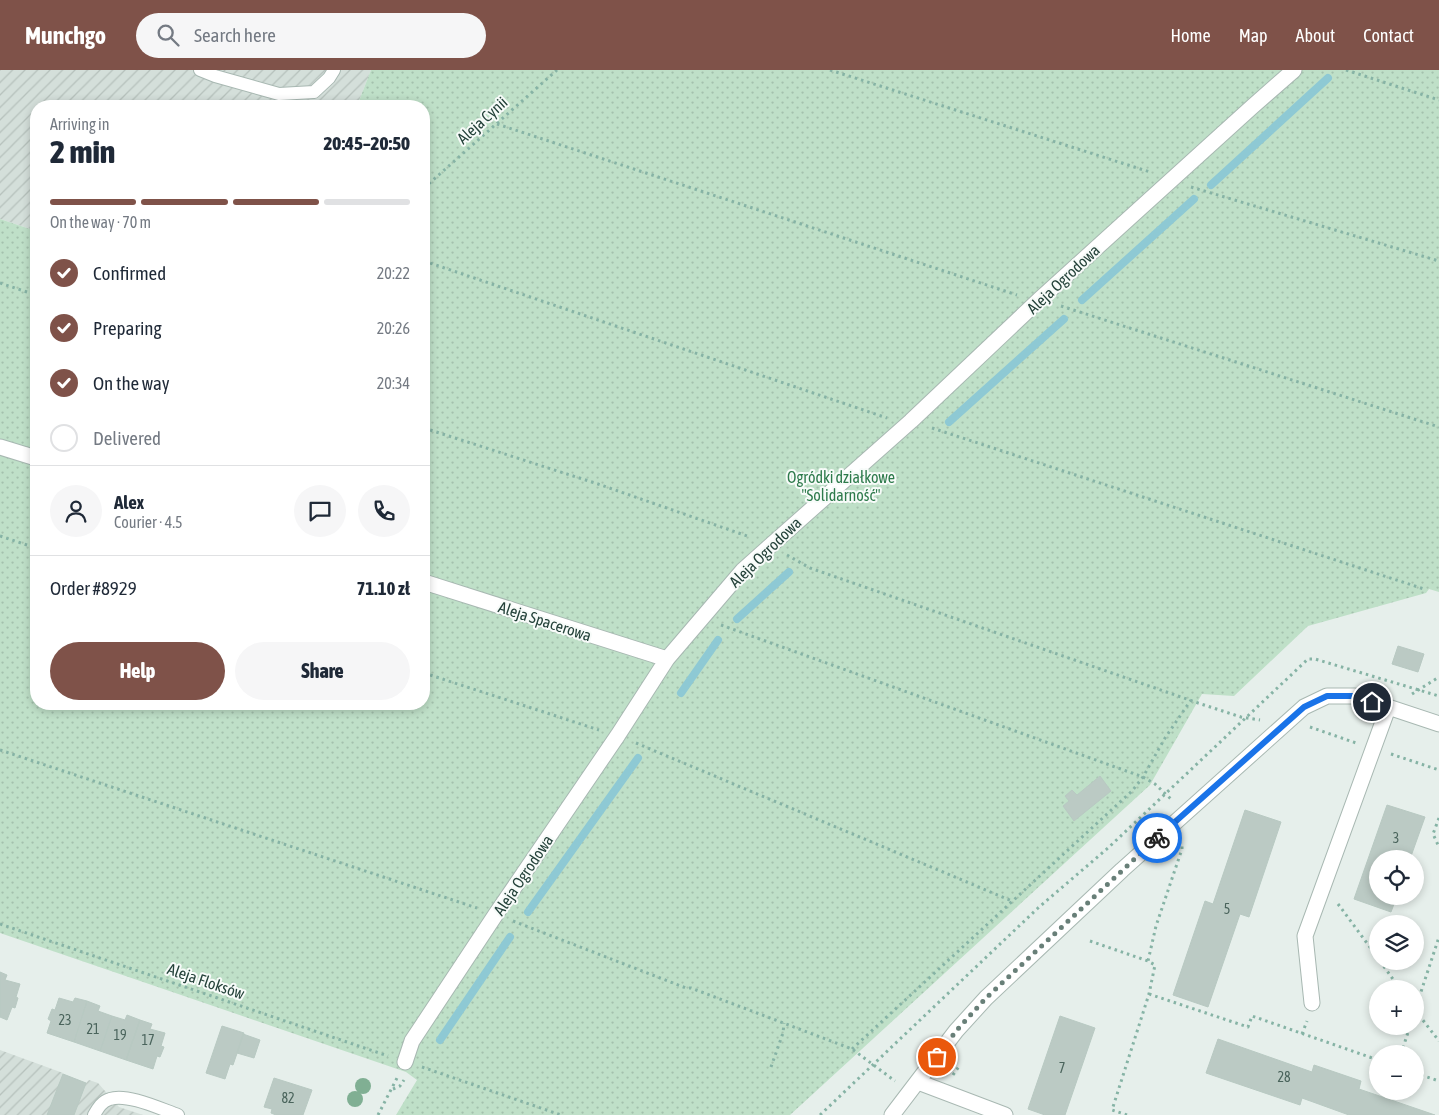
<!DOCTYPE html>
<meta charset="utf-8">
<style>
body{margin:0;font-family:"Asap Condensed",sans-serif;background:#f6f6f7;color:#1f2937;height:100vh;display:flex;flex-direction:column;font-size:19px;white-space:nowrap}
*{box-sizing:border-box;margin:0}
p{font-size:16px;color:#747a83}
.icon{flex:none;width:28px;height:28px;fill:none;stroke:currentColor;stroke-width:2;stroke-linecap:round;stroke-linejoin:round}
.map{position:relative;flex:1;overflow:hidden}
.panel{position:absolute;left:30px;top:30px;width:400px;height:610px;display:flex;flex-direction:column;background:#fff;border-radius:20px;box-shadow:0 2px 8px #0003}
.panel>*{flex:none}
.tools{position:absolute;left:1369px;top:780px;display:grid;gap:10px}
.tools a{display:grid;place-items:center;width:55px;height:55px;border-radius:50%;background:#fff;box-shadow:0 2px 8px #0003;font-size:25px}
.pin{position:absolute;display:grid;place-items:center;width:42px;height:42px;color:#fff;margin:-21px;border:2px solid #fff;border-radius:50%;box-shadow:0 1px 5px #0007}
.courier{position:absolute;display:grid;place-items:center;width:50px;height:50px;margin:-25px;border:4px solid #1a73e8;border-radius:50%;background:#fff;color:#222;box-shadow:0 1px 6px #0007}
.head em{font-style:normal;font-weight:800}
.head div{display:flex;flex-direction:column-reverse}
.head{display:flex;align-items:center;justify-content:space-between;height:85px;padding:0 20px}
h1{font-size:32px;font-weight:800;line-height:38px}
.bar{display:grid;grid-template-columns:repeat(4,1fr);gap:8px 5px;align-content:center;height:60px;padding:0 20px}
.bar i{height:6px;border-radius:4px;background:#e0e1e3}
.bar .active{background:#7f5249}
.bar p{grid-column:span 4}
.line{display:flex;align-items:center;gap:12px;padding:0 20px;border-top:1px solid #e0e1e3}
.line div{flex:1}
.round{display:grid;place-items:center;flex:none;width:52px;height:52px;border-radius:26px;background:#f6f6f7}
ol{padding:0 20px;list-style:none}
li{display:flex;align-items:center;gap:15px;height:55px}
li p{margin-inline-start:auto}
li .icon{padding:5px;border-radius:50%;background:#7f5249;color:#fff;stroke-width:4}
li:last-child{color:#747a83}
li i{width:28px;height:28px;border:2px solid #e0e1e3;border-radius:50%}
.button{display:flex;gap:10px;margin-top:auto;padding:10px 20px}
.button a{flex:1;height:58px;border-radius:30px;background:#7f5249;color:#fff;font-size:20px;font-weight:800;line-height:58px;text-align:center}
.button a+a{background:#f6f6f7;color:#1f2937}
header{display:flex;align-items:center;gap:30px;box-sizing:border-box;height:70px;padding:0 25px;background:#7f5249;color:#fff}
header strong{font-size:24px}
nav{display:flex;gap:28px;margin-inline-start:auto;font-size:18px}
.search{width:350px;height:45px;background:#f6f6f7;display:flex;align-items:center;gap:12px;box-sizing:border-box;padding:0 18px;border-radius:28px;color:#747a83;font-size:19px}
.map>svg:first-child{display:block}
.industrial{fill:url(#industrial-furrows)}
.garden{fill:url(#garden-dots)}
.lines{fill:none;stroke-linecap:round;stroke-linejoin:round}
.stream{stroke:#8ec9d4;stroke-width:8}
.building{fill:#bbcac4;stroke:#b8c9c2}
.lane-casing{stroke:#a8b8b2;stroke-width:14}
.street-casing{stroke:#a8b8b2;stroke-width:17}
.path{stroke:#86b3a5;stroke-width:3;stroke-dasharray:2.5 4;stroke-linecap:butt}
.lane{stroke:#fff;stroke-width:12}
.street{stroke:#fff;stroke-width:15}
.tree{fill:#80af93}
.done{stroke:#687f78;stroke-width:5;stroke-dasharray:0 9}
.route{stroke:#1a73e8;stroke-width:6}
.labels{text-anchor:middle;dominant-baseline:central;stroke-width:4;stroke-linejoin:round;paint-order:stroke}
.number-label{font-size:14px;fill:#4a645c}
.street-label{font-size:16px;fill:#24423a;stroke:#f7fbf9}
.park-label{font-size:16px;fill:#2d7a4b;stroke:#f7fbf9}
</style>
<header>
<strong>Munchgo</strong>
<div class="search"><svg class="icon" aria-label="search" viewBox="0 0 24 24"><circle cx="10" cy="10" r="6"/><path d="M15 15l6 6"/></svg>Search here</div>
<nav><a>Home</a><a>Map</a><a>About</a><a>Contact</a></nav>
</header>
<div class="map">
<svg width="1439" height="1045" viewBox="0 0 1439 1045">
<defs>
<pattern id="industrial-furrows" width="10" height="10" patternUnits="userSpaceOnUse" patternTransform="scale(1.25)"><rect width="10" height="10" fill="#d4dfda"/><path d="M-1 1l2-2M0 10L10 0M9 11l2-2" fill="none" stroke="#b6c1bc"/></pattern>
<pattern id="garden-dots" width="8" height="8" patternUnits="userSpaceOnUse" patternTransform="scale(1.25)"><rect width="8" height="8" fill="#bfe0c8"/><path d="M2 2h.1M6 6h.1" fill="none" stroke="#a4c1ad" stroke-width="1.8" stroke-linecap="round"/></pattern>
</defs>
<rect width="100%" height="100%" fill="#e6efeb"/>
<path class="industrial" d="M 0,0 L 371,0 L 357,36 L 36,36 L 36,161 L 0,149 Z
M 0,980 L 63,1003 L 63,1004 L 86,1013 L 89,1010 L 98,1013 L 119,1037 L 143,1045 L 0,1045 Z"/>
<path class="garden" d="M 371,0 L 1439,0 L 1439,522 L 1429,519 L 1426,523 L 1308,556 L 1234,626 L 1202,624 L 1150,715 L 790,1045 L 396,1045 L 417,1010 L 406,1002 L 0,863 L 0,149 L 36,161 L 36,634 L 424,634 L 424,36 L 357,36 Z"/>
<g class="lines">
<path class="stream" d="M 1211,115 L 1328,8
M 1082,230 L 1194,129
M 949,352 L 1064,249
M 737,549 L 789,502
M 681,623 L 718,570
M 528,842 L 638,688
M 440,970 L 510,867"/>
</g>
<path class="building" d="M 1398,576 L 1424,584 L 1418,602 L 1392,594 Z
M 1100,706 L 1111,721 L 1074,751 L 1063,736 L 1069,731 L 1065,726 L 1072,720 L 1077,725 Z
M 1387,735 L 1425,747 L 1410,789 L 1378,789 L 1378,826 L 1397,826 L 1391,842 L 1354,829 Z
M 1245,740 L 1281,752 L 1249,847 L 1240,844 L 1208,937 L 1173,925 L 1205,831 L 1213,834 Z
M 0,902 L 7,905 L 5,910 L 20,914 L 16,927 L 18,928 L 15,938 L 12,937 L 7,950 L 0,947 Z
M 59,928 L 73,932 L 75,928 L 87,931 L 74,972 L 47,963 L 51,951 L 48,949 L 52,939 L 55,940 Z
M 87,931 L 100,936 L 98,941 L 112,946 L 100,981 L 74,972 Z
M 127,945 L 140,950 L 126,990 L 100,981 L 112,946 L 125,950 Z
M 1060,946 L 1095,958 L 1065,1045 L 1045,1045 L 1028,1039 Z
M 140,950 L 152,954 L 150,959 L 165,963 L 161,976 L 164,977 L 160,987 L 157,986 L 153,999 L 126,990 Z
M 222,956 L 244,963 L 233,995 L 230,994 L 225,1009 L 206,1003 Z
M 243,964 L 260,970 L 254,988 L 237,983 Z
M 1218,969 L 1312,1002 L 1314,995 L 1361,1011 L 1359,1019 L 1435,1045 L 1349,1045 L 1302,1028 L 1300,1035 L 1206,1003 Z
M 63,1004 L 86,1013 L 74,1045 L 47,1045 Z
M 274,1008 L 312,1020 L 303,1045 L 276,1045 L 271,1043 L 272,1039 L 264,1037 Z"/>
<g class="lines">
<g class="lane-casing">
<path id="lane" d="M 200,0 L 215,6 L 279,24 L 314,22 L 329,8 L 334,0
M 94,1045 C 98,1038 102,1031 110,1029 C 127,1023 161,1039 178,1045"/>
</g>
<g class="street-casing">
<path id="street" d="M 0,377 L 36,388
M 424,512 L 667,589
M 1312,933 L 1305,866 L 1388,638
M 405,992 L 412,971 L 496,844 L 618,665 L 667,589 L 743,500 L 911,351 L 1040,229 L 1253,36 L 1294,0
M 918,1012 L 1005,1045
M 892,1045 L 956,961 L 986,928 L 1122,800 L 1304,637 L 1327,626 L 1355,626 L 1439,654"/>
</g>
<path class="path" d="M 830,0 L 1150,102
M 1346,0 L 1439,30
M 497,54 L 1017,225
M 1191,117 L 1439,191
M 424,118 L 557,0
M 424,191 L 887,348
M 0,213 L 36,225
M 1061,236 L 1439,357
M 424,358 L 598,414 L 750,467
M 932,358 L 1424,519
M 0,466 L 36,478
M 787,485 L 810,498 L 1201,634 L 1241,647 L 1260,650
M 721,555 L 1143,707 L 1155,714 L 1172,730
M 424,603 L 599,660
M 1412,624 L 1439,607
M 1310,657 L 1356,673
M 636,673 L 1012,831
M 0,680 L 477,838
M 1391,684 L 1439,700
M 1439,748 L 1433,764 L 1439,777
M 1338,834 L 1378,888
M 513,851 L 686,918 L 691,918 L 852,979 L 895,1011
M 0,854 L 388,986
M 1090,871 L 1148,891
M 1380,891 L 1400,919
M 1149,924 L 1248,957 L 1252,946 L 1378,990
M 1415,940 L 1439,867
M 1415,940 L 1439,971
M 1302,964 L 1307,951
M 852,979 L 1132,721 L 1143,707 L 1165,668 L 1191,630
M 1401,984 L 1410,956
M 422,997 L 561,1045
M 771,997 L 783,963 L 784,953
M 1415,1003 L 1439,1011
M 953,1005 L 960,995
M 393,1019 L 400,1016 L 404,1010
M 378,1045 L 397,1008
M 820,1045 L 1038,838 L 1108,778 L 1308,589 L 1315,589 L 1439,626
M 1127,1045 L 1112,1040 L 1149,924 L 1155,895 L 1148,891 L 1156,856 L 1182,779 L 1182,773"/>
<use href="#lane" class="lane"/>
<use href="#street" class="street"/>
</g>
<g class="tree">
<circle cx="363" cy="1016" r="8"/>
<circle cx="355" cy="1029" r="8"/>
</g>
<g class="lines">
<path class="done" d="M 937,987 L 956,961 L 986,928 L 1157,768"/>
<path class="route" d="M 1157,768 L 1304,637 L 1327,626 L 1355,626 L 1372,632"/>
</g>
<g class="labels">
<g class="number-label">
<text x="1396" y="768">3</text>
<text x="1227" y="839">5</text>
<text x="65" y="950">23</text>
<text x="93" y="959">21</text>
<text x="120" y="965">19</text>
<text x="148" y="970">17</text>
<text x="1062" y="998">7</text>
<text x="1284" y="1007">28</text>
<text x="288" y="1028">82</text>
</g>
<g class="street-label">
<text transform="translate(482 50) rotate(-42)">Aleja Cynii</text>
<text transform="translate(1063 209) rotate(-43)">Aleja Ogrodowa</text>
<text transform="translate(765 482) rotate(-44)">Aleja Ogrodowa</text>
<text transform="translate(545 551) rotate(18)">Aleja Spacerowa</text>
<text transform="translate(523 805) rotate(-56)">Aleja Ogrodowa</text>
<text transform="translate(206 911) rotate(19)">Aleja Floksów</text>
</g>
<g class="park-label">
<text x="841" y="407">Ogródki działkowe<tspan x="841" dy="18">"Solidarność"</tspan></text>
</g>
</g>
</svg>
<div class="tools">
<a><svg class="icon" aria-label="locate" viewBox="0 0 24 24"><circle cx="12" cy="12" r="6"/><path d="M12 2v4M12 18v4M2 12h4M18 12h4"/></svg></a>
<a><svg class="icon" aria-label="layers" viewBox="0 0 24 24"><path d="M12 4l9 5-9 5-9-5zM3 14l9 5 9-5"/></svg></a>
<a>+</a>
<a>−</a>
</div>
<div class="pin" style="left:937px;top:987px;background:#ea580c"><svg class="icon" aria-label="bag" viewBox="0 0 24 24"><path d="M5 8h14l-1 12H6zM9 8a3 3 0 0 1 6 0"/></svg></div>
<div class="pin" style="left:1372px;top:632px;background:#1f2937"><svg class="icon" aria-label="home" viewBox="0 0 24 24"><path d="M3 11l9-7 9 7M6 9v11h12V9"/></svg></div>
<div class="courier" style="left:1157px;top:768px"><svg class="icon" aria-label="bike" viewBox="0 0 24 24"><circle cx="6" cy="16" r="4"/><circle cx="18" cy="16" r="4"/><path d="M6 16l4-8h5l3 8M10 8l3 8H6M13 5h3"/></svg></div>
<section class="panel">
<div class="head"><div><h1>2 min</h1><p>Arriving in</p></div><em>20:45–20:50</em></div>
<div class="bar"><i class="active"></i><i class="active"></i><i class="active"></i><i></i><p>On the way · 70 m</p></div>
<ol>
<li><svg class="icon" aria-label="check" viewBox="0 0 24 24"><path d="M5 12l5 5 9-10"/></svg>Confirmed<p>20:22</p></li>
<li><svg class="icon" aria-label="check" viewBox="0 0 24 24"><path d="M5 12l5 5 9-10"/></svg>Preparing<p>20:26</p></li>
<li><svg class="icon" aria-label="check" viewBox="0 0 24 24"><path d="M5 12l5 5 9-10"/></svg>On the way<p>20:34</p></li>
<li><i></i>Delivered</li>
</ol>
<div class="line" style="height:90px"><a class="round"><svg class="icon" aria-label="person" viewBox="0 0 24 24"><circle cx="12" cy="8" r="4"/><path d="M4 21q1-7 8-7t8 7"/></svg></a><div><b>Alex</b><p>Courier · 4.5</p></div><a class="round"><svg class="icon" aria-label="chat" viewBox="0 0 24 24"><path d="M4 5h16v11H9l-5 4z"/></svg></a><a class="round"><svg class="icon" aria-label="phone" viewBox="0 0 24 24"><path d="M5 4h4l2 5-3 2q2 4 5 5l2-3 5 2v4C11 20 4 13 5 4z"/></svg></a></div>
<div class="line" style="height:65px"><div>Order #8929</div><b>71.10 zł</b></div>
<div class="button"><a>Help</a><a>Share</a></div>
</section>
</div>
